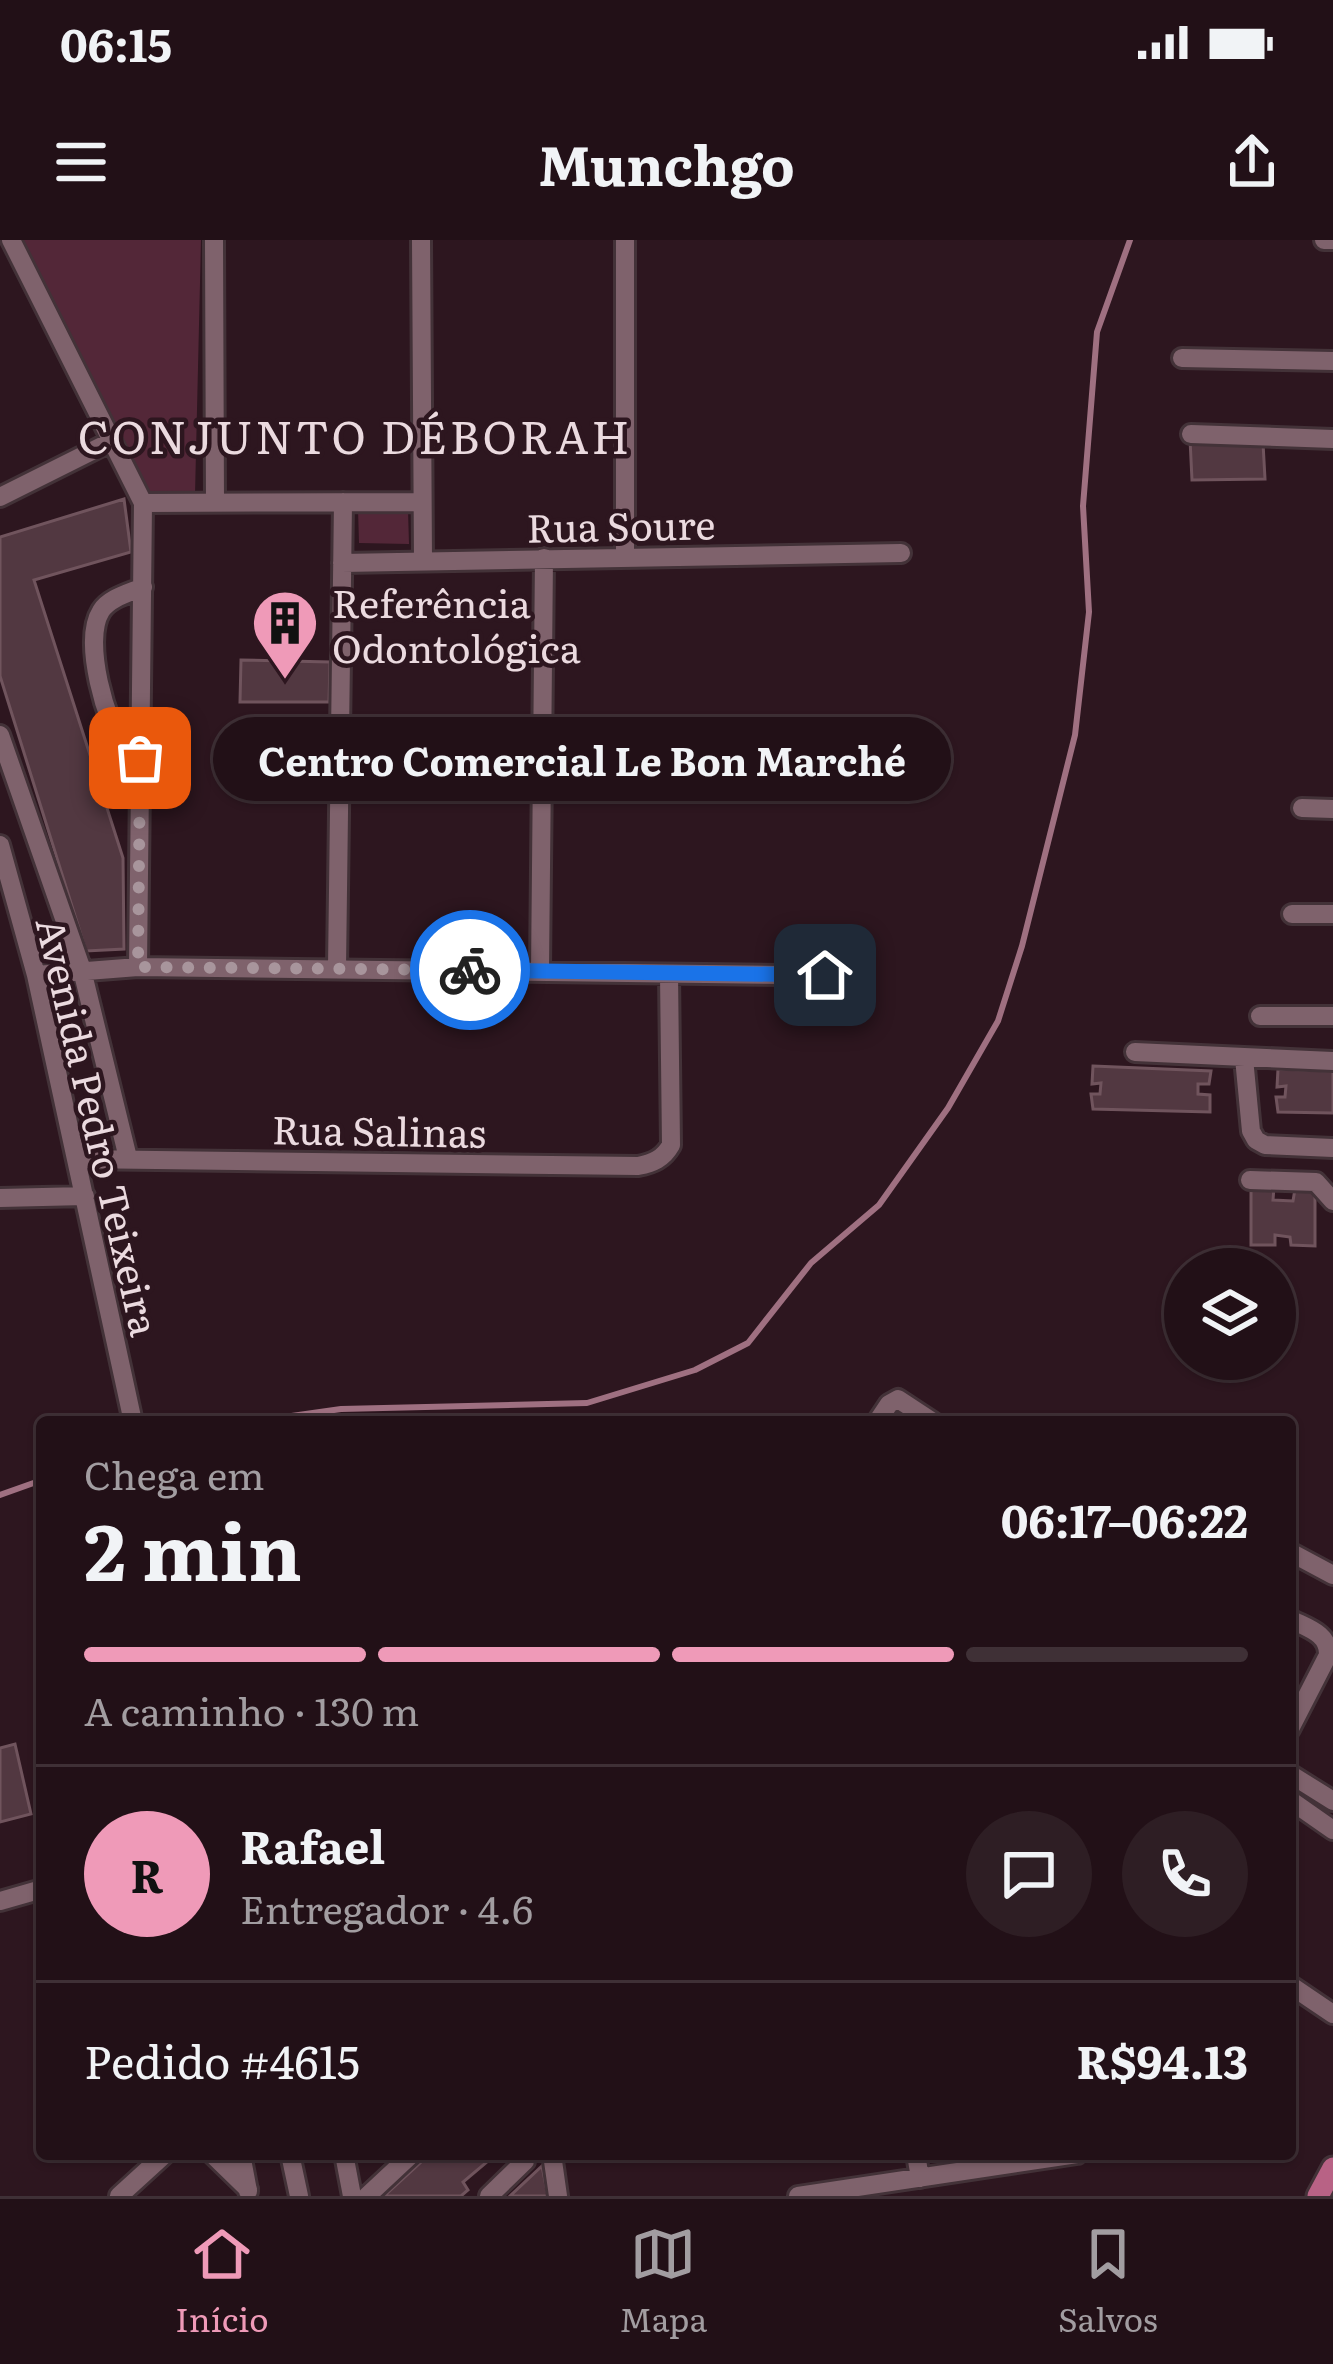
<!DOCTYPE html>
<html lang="pt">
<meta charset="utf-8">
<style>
body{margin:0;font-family:Literata,serif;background:#2e1e24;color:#f1f3f6;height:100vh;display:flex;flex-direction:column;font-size:45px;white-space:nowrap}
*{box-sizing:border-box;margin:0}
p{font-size:39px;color:#a29da1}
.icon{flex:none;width:66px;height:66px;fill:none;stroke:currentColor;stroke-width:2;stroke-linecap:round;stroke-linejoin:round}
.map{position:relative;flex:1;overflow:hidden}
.details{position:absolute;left:36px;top:1176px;width:1260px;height:744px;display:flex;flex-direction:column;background:#221017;border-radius:12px;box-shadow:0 3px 9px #0004,0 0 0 3px #3f3036}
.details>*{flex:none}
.buttons{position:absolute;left:1164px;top:1008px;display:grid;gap:24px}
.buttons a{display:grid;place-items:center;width:132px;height:132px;border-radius:50%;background:#221017;box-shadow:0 3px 9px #0004,0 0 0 3px #3f3036;font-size:60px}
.pin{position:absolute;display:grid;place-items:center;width:102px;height:102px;color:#fff;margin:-51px;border-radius:24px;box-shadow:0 6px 18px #0006}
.courier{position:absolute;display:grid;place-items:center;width:120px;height:120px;margin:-60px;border:9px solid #1a73e8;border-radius:50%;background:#fff;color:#222;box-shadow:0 3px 15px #0007}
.bubble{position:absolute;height:84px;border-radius:42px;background:#221017;box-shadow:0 3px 9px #0004,0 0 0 3px #3f3036;font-size:39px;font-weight:700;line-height:84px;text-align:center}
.summary em{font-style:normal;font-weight:700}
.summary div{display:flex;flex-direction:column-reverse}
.summary{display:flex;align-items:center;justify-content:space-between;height:204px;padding:0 48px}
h1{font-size:78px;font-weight:700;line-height:90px}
.bar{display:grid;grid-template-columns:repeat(4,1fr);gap:18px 12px;align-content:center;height:144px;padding:0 48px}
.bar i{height:15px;border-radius:9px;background:#3f3036}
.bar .active{background:#ef9ab8}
.bar p{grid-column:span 4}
.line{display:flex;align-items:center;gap:30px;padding:0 48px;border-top:3px solid #3f3036}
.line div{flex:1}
.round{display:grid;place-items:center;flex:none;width:126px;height:126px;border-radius:63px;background:#2e1e24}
.status{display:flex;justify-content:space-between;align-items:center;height:84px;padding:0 60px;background:#221017;direction:ltr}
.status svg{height:33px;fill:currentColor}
header{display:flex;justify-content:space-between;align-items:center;height:156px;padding:0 48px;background:#221017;font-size:54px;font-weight:700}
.tabs{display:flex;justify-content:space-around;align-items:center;height:168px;border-top:3px solid #3f3036;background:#221017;font-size:33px;color:#a29da1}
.tabs a{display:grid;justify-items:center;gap:6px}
.tabs .active{color:#ef9ab8}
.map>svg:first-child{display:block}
.green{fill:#532738}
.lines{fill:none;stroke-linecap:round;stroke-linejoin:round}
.stream{stroke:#9f7081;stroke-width:6}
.building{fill:#523841;stroke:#70545d;stroke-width:3}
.minor-casing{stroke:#433238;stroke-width:24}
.major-casing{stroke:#433238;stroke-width:27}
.minor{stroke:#7f626c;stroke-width:18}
.major{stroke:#b86285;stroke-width:21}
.done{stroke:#a8959c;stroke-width:12;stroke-dasharray:0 21.6}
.route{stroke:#1a73e8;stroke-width:15}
.labels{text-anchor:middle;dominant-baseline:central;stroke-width:9;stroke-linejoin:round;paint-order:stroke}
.street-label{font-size:39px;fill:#ebdadf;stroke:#2d161f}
.poi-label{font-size:39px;fill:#ebdadf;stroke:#2d161f;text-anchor:start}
.quarter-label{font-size:45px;letter-spacing:3px;fill:#ebdadf;stroke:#2d161f}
</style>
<div class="status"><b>06:15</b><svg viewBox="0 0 49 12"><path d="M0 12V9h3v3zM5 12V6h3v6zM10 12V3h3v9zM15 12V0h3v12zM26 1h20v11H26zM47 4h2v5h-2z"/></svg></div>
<header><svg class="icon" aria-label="menu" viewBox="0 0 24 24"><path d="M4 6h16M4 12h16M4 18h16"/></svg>Munchgo<svg class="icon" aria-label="share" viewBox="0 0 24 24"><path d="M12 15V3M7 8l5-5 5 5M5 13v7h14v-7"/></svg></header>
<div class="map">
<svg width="1333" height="1956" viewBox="0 0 1333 1956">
<rect width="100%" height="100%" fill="#2d161f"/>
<path class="green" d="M 22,0 L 201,0 L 195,255 L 146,256 Z
M 358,269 L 408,270 L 409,304 L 359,303 Z"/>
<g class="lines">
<path class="stream" d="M 249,1182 L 341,1169 L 587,1163 L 695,1130 L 748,1103 L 811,1023 L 879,965 L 948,868 L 998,781 L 1022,706 L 1075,495 L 1089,372 L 1083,266 L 1097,92 L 1130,0
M 0,1255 L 42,1240"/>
</g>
<path class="building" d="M 1190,199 L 1263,203 L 1265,239 L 1192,240 Z
M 124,259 L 131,312 L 34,340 L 123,618 L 124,709 L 86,711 L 0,436 L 0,297 Z
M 241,420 L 330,422 L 329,462 L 240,462 Z
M 1093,826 L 1211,831 L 1209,844 L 1198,844 L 1198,854 L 1210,855 L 1210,872 L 1093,869 L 1091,854 L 1100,854 L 1101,843 L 1092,844 Z
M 1278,829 L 1333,831 L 1333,873 L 1278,872 L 1276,857 L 1285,857 L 1286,846 L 1277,847 Z
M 1251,946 L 1274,947 L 1273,960 L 1293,961 L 1295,949 L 1315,949 L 1315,1006 L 1291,1005 L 1290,997 L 1275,995 L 1275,1005 L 1251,1005 Z
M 15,1504 L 31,1574 L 0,1582 L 0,1508 Z
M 430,1914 L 507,1914 L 501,1919 L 495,1915 L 463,1942 L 468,1950 L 461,1956 L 384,1956 Z
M 542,1926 L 548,1956 L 510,1956 Z"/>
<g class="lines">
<g class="minor-casing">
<path id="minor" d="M 11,0 L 143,263 L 138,727
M 214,0 L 215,261
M 421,0 L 423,321
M 1324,0 L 1333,0
M 1182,118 L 1333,121
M 1191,194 L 1333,199
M 0,257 L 110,202
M 143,263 L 421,262
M 625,317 L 625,0
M 342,323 L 901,313
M 0,495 L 82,730 L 128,918
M 141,518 L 125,511 C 106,483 82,401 101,371 C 109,358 129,353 143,347
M 544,525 L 874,521
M 1302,568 L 1333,569
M 0,605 L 36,735 L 133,1182
M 1292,674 L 1333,674
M 337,728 L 343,262
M 540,731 L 544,318
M 36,735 L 138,727 L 864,736
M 1260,776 L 1333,776
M 1135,812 L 1333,821
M 1244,818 L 1251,891 L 1256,900 L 1265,905 L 1333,908
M 77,919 L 638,926 C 653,923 663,919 671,905 L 669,734
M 1250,940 L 1316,942 L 1333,961
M 0,958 L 85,956
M 877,1182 L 889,1164 L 898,1159 L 933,1182
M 1290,1312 L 1333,1335
M 1290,1379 C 1307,1388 1329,1393 1328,1415 L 1290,1489
M 1290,1534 L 1333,1561
M 1290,1560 L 1333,1590
M 0,1661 L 42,1649
M 1290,1745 L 1333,1774
M 212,1914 L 248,1949
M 241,1914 L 248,1951
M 290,1914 L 299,1956
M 344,1914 L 352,1956
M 552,1914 L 558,1956
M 916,1914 L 920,1938
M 119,1956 L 165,1914
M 367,1956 L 412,1914
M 489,1956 L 525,1921
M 798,1956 L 1077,1914"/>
</g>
<g class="major-casing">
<path id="major" d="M 1318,1956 L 1333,1928"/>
</g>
<use href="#minor" class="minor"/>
<use href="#major" class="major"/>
</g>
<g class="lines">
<path class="done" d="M 140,518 L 138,727 L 470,730"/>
<path class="route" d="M 470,730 L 825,735"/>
</g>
<defs>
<g id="building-pin" transform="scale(3.45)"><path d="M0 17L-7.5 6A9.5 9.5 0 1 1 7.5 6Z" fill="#ef9ab8" stroke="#2d161f"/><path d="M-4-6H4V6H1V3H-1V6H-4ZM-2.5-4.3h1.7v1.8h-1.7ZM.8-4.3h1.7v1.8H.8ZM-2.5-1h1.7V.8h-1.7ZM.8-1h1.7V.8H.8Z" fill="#111"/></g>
</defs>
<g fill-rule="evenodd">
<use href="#building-pin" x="285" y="383"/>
</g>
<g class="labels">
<g class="street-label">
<text transform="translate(621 284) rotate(-1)">Rua Soure</text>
<text transform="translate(100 886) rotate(77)">Avenida Pedro Teixeira</text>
<text transform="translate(379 889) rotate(1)">Rua Salinas</text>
</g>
<g class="poi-label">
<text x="332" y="361">Referência<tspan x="332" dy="45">Odontológica</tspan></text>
</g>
<g class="quarter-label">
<text x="355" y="194">CONJUNTO DÉBORAH</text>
</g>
</g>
</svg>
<div class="buttons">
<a><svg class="icon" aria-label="layers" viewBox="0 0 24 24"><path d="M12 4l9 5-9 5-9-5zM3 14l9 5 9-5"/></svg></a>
</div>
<div class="pin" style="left:140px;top:518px;background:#ea580c"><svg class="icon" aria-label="bag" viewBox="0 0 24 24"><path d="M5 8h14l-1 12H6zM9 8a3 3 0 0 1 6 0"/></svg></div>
<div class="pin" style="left:825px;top:735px;background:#1f2937"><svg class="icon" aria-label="home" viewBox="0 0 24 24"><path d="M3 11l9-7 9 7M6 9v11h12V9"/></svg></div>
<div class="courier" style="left:470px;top:730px"><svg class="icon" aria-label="bike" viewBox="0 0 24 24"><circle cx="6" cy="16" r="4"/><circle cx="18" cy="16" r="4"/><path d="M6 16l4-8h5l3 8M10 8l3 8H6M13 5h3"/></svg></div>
<div class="bubble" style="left:213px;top:477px;width:738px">Centro Comercial Le Bon Marché</div>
<section class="details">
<div class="summary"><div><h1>2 min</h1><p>Chega em</p></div><em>06:17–06:22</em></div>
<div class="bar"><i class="active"></i><i class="active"></i><i class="active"></i><i></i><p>A caminho · 130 m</p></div>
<div class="line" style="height:216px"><b class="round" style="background:#ef9ab8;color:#111">R</b><div><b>Rafael</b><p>Entregador · 4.6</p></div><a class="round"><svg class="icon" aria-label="chat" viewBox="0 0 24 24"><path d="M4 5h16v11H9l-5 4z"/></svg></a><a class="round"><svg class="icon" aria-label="phone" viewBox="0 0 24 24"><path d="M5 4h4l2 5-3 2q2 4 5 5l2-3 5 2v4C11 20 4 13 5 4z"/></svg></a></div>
<div class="line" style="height:156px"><div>Pedido #4615</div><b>R$94.13</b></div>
</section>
</div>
<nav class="tabs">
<a class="active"><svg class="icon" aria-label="home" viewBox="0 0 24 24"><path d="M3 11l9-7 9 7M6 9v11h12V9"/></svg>Início</a>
<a><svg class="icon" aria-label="map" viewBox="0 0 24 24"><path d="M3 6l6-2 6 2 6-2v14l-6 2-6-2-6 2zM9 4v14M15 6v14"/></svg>Mapa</a>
<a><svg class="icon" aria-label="saved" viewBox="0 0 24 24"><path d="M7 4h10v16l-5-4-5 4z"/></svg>Salvos</a>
</nav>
